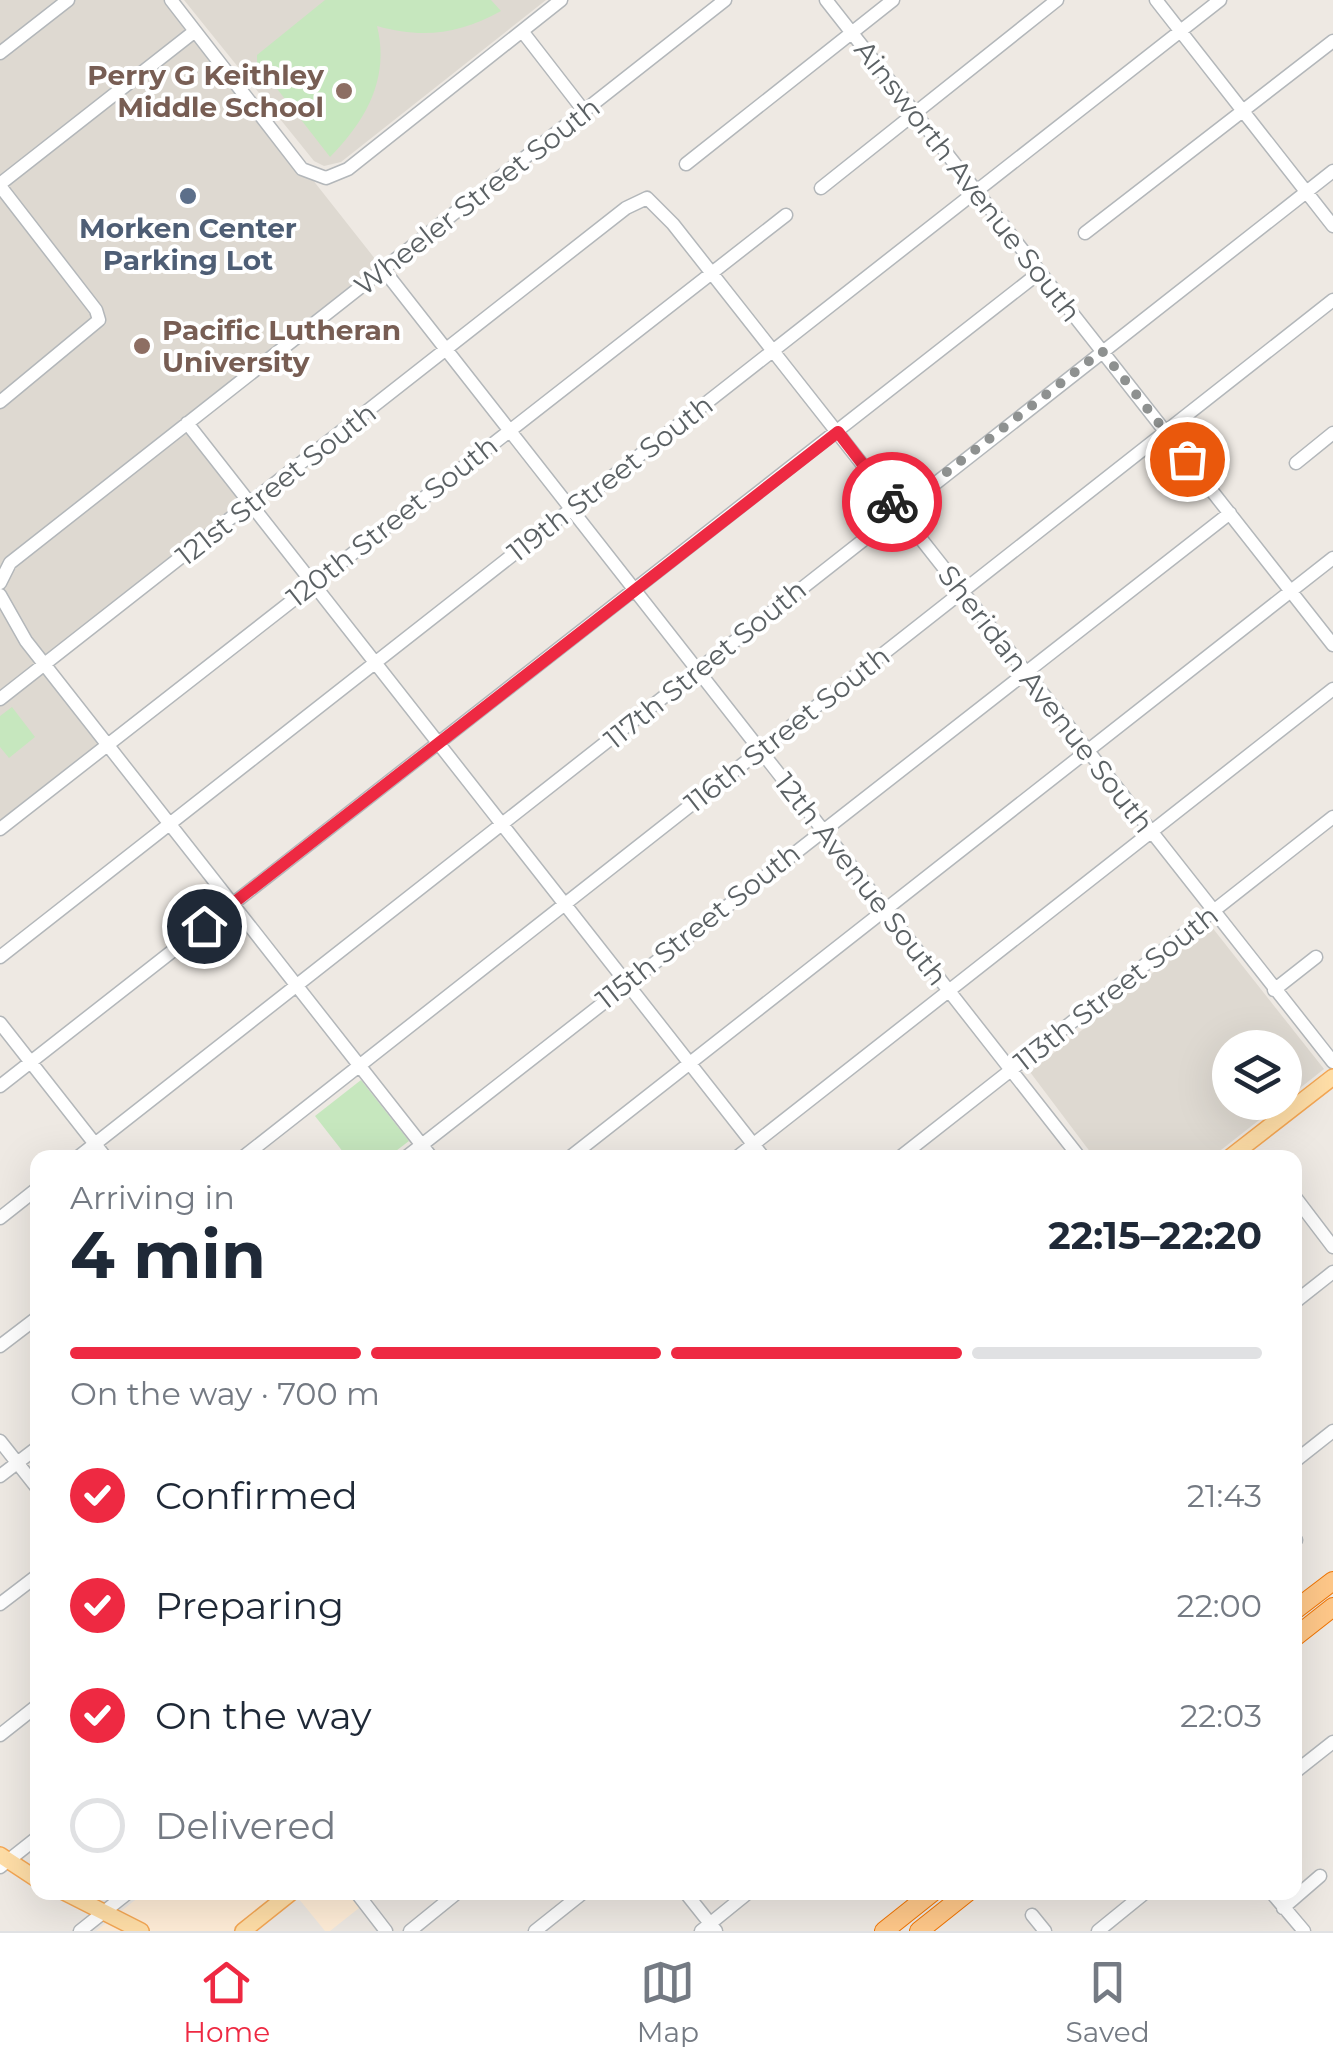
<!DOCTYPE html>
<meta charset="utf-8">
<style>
body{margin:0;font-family:Montserrat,sans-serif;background:#f6f6f7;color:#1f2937;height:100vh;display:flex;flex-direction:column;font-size:38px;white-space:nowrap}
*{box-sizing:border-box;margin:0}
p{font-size:32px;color:#747a83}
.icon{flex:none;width:55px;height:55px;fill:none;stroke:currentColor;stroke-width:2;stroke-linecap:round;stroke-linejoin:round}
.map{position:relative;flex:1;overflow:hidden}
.drawer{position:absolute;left:30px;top:1150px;width:1272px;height:750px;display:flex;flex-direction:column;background:#fff;border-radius:20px;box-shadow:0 10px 40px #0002}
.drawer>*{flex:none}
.controls{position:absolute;left:1212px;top:1030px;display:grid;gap:20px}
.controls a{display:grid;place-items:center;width:90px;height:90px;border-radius:50%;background:#fff;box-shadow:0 10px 40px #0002;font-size:50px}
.pin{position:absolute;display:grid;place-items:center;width:85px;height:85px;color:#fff;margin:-42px;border:5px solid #fff;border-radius:50%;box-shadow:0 2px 10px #0007}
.courier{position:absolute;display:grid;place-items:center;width:100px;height:100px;margin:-50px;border:8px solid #ee2942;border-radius:50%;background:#fff;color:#222;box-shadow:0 2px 12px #0007}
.headline em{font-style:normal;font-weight:700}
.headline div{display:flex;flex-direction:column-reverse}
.headline{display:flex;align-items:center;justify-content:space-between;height:170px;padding:0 40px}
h1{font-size:65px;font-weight:700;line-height:75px}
.bar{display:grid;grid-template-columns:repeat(4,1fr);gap:15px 10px;align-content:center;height:120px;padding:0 40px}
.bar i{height:12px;border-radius:8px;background:#e0e1e3}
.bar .selected{background:#ee2942}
.bar p{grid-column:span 4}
ol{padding:0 40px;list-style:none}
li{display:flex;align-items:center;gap:30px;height:110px}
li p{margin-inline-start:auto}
li .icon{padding:10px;border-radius:50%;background:#ee2942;color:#fff;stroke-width:4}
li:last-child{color:#747a83}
li i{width:55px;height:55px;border:5px solid #e0e1e3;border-radius:50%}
.tab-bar{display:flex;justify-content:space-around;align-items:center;height:140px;border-top:2px solid #e0e1e3;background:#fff;font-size:28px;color:#747a83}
.tab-bar a{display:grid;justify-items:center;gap:5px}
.tab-bar .selected{color:#ee2942}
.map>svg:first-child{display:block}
.commercial{fill:#ffedd7}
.education{fill:#ded9d1}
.green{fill:#c6e7be}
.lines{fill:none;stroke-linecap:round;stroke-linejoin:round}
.minor-casing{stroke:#b3b7ba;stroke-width:15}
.major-casing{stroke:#f5a754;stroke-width:18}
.highway-casing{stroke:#f17400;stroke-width:20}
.minor{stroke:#fff;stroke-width:12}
.major{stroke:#ffdea7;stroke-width:15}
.highway{stroke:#ffc889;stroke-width:18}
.done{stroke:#8e9190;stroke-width:10;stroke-dasharray:0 18}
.route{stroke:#ee2942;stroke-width:12}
.education-dot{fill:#8d6e63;stroke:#fff;stroke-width:4}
.service-dot{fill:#5c6f8a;stroke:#fff;stroke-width:4}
.labels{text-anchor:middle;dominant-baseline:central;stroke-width:8;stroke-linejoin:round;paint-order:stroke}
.education-label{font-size:28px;font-weight:bold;fill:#785e54;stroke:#fff;text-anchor:end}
.street-label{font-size:28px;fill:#5b6164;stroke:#fff}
.service-label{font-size:28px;font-weight:bold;fill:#4e5e75;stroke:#fff}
</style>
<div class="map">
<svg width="1333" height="1931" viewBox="0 0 1333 1931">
<rect width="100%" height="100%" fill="#eee9e3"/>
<path class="commercial" d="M 144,1893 L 280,1893 L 232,1931 L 96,1931 Z
M 294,1893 L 378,1893 L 330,1931 L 325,1931 Z"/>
<path class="education" d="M 0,0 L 171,0 L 383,269 L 187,423 L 250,503 L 45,664 L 101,742 L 0,822 Z
M 184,0 L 546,0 L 341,162 L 324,166 L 314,161 Z
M 1211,926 L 1324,1069 L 1285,1100 L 1285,1048 L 1230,1048 L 1230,1102 L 1281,1103 L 1212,1157 L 1094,1157 L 1030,1072 Z"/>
<path class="green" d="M 325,0 L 491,0 L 501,11 C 459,34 423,39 377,26 C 390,78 366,121 330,157 L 257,63 L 257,55 Z
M 12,707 L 35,737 L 9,758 L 0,747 L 0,716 Z
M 361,1080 L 409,1141 L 388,1157 L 347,1157 L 315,1116 Z"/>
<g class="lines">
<g class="minor-casing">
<path id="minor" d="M 171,0 L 302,169 L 326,178 L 348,169 L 561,0
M 826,0 L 1333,645
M 1156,0 L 1333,226
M 522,31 L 584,111
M 0,53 L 68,0
M 686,164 L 893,0
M 0,184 L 195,31
M 0,186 L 96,310 L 99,320 L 0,402
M 821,188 L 1057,0
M 1085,233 L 1333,41
M 383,269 L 1080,1158
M 187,423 L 764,1158
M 1296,463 L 1333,433
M 0,583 L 10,563 L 725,0
M 0,595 L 26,641 L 432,1158
M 0,699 L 626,208 L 647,198 L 673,224 L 1333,1062
M 0,829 L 786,215
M 0,957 L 1220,0
M 1274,990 L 1316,957
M 0,1023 L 106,1158
M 0,1086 L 1040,272
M 77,1158 L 1333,171
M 242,1158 L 1333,300
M 405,1158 L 1230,513
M 569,1158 L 1333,558
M 736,1158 L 1333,689
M 899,1158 L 1333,817
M 1295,1197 L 1333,1247
M 0,1218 L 38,1188
M 1295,1302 L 1333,1272
M 0,1346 L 38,1317
M 0,1441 L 38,1489
M 1295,1461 L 1333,1431
M 0,1476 L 38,1447
M 1295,1539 L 1296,1540
M 0,1604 L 38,1575
M 0,1735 L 38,1705
M 1295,1772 L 1333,1742
M 0,1867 L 38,1837
M 356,1892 L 386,1931
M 685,1892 L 716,1931
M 1271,1892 L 1304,1931
M 1283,1908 L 1320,1876
M 1032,1915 L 1045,1931
M 80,1931 L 129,1892
M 410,1931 L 458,1892
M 535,1931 L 584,1892
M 701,1931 L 749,1892
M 1098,1931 L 1146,1892"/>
</g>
<g class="major-casing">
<path id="major" d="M 1229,1158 L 1333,1077
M 0,1855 L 38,1880
M 64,1892 L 141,1931
M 243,1931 L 292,1892"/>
</g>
<g class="highway-casing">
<path id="highway" d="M 1295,1610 L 1333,1581
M 1295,1637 L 1333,1607
M 884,1931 L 933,1892
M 919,1931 L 968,1892"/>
</g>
<use href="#minor" class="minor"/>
<use href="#major" class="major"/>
<use href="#highway" class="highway"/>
</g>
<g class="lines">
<path class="done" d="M 892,502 L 898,510 L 1102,351 L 1187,459"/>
<path class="route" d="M 204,926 L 838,432 L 892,502"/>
</g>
<g class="education-dot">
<circle cx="344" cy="91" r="10"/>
<circle cx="142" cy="346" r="10"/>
</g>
<circle class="service-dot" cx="188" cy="196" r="10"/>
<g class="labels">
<g class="education-label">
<text x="324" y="75">Perry G Keithley<tspan x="324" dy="32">Middle School</tspan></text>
<text x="162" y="330" text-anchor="start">Pacific Lutheran<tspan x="162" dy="32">University</tspan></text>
</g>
<g class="street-label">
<text transform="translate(968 181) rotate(52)">Ainsworth Avenue South</text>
<text transform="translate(477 196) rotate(-38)">Wheeler Street South</text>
<text transform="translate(610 478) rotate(-38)">119th Street South</text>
<text transform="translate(276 484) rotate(-38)">121st Street South</text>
<text transform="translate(392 521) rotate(-38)">120th Street South</text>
<text transform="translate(705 664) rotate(-39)">117th Street South</text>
<text transform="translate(1046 699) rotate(52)">Sheridan Avenue South</text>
<text transform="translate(787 729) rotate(-38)">116th Street South</text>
<text transform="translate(861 879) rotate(52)">12th Avenue South</text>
<text transform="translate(698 926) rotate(-38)">115th Street South</text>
<text transform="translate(1116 988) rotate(-38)">113th Street South</text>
</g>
<g class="service-label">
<text x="188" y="228">Morken Center<tspan x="188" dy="32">Parking Lot</tspan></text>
</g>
</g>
</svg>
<div class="controls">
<a><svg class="icon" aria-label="layers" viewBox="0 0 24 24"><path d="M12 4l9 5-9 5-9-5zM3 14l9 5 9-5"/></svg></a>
</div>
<div class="pin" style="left:1187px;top:459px;background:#ea580c"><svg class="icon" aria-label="bag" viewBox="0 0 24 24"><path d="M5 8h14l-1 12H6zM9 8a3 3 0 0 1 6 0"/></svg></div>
<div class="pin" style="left:204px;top:926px;background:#1f2937"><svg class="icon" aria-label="home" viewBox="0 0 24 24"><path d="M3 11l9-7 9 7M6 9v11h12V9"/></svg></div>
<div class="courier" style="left:892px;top:502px"><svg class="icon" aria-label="bike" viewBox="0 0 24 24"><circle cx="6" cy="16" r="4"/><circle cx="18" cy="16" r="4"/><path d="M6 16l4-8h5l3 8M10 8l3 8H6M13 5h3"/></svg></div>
<section class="drawer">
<div class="headline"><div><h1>4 min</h1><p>Arriving in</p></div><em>22:15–22:20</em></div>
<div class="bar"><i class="selected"></i><i class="selected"></i><i class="selected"></i><i></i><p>On the way · 700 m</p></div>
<ol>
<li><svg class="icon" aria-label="check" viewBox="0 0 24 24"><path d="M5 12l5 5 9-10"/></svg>Confirmed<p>21:43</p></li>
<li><svg class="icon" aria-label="check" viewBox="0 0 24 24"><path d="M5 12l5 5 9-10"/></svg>Preparing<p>22:00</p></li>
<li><svg class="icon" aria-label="check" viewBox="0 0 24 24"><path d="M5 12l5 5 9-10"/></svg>On the way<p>22:03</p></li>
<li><i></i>Delivered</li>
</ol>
</section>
</div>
<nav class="tab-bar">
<a class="selected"><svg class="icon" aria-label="home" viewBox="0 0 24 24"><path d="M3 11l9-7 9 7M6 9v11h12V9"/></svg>Home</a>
<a><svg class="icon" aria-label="map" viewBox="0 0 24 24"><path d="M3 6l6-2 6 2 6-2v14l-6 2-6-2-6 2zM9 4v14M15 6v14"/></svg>Map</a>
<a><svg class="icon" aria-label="saved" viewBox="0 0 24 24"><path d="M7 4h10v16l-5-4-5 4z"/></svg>Saved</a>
</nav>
